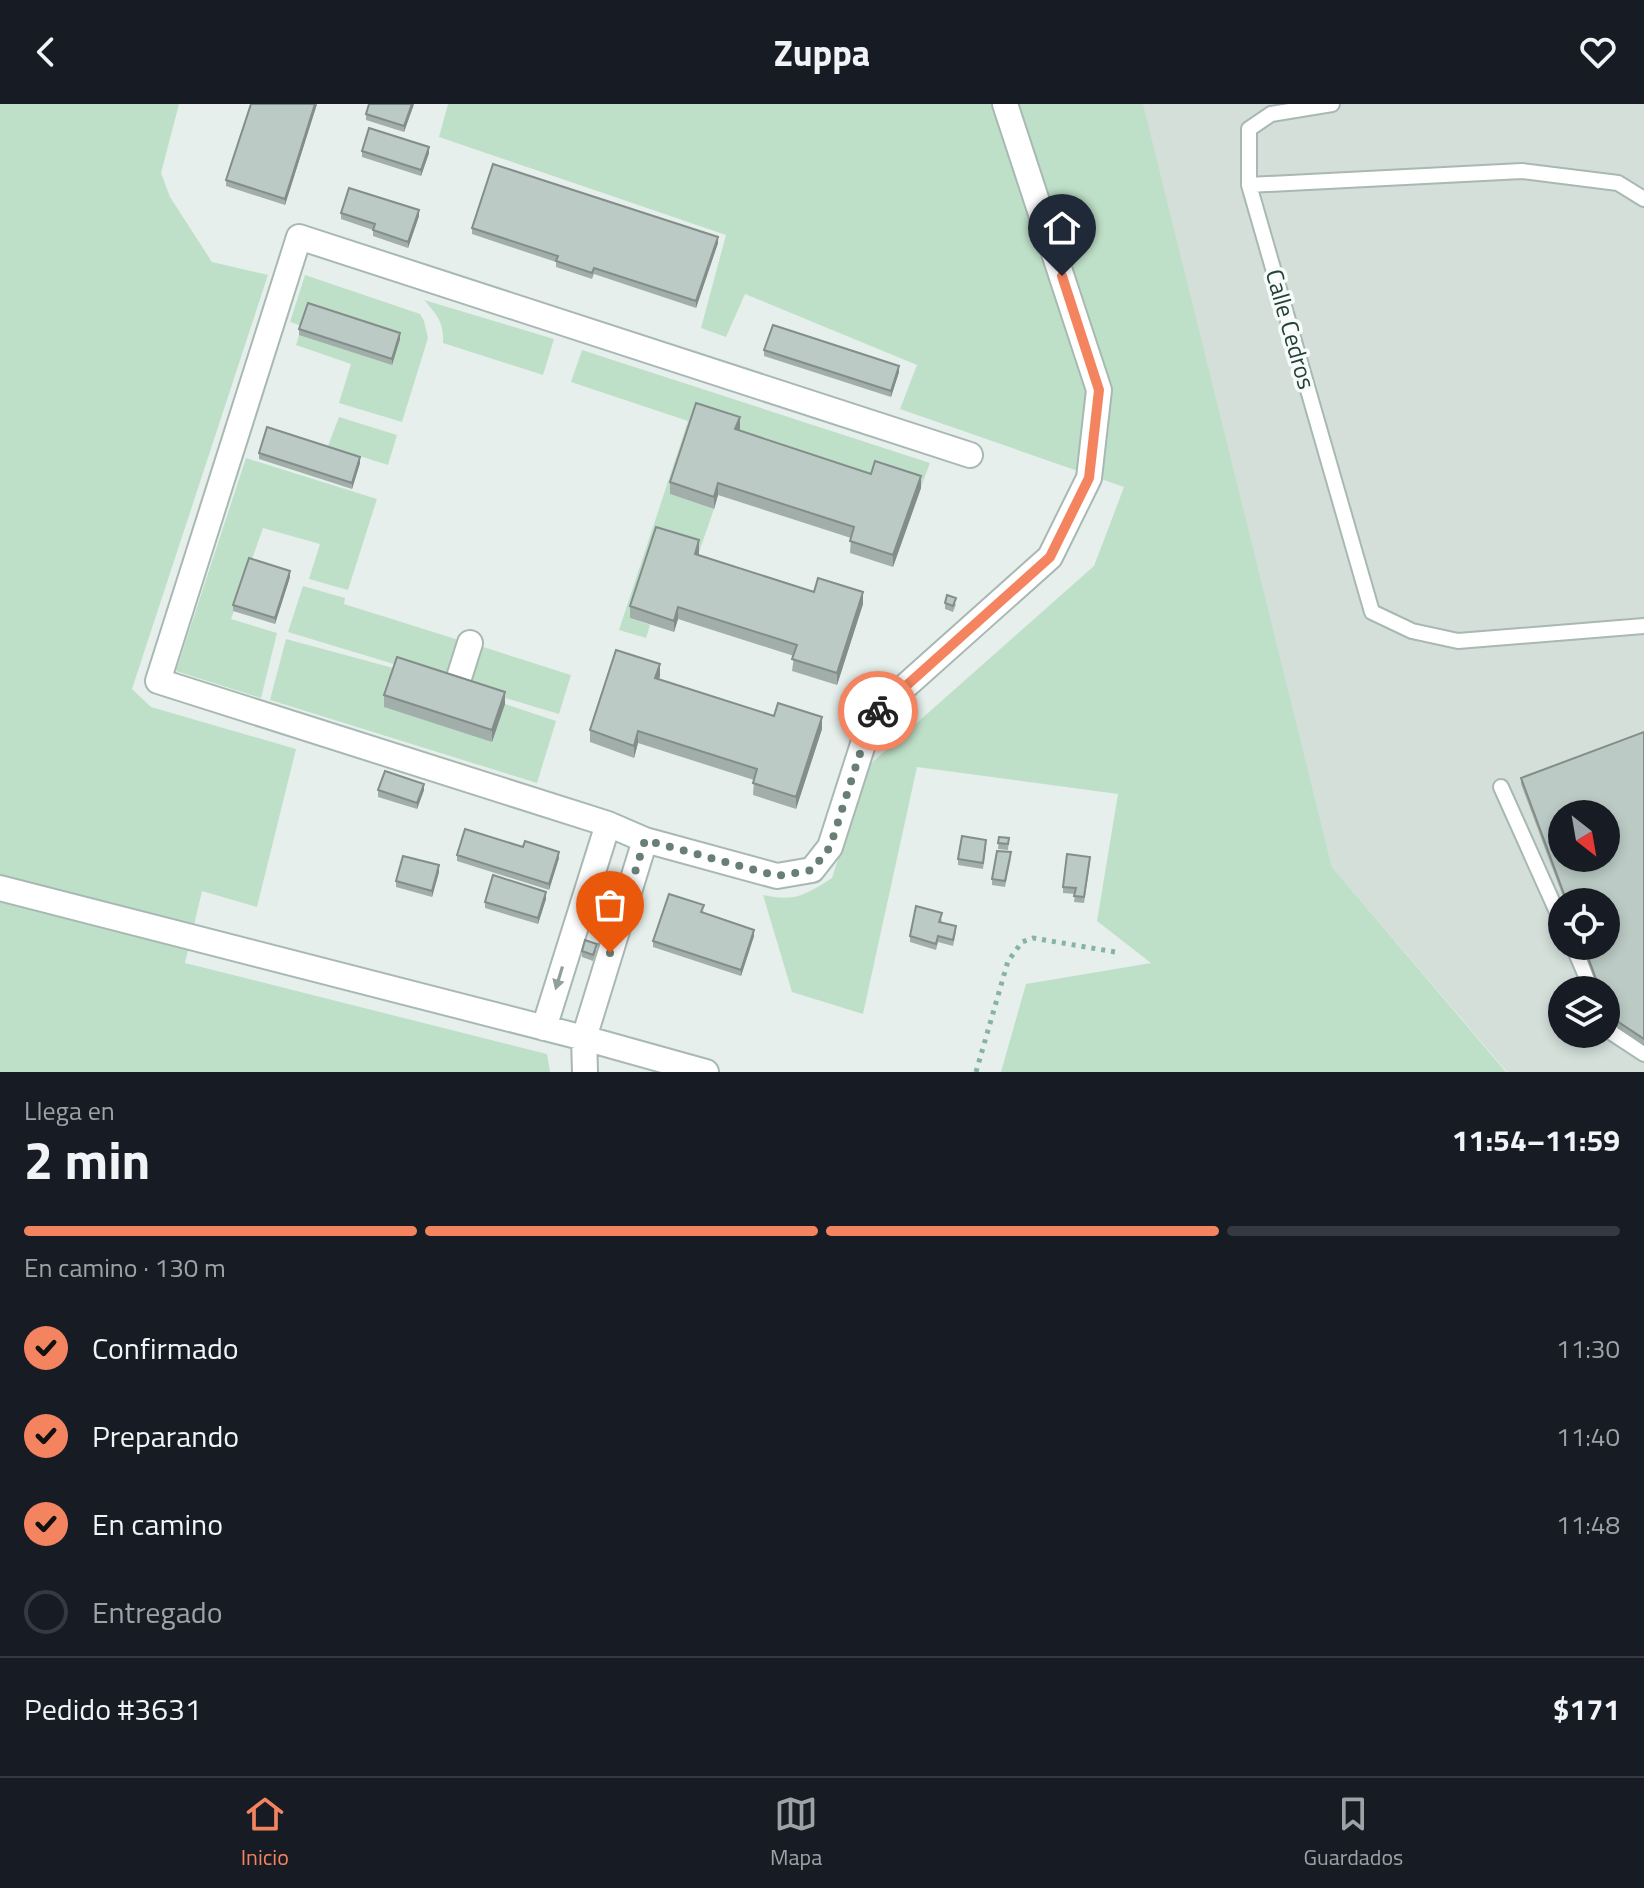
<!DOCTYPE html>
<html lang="es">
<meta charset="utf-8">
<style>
body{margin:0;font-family:"Titillium Web",sans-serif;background:#242831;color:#f1f3f6;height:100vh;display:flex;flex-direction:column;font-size:30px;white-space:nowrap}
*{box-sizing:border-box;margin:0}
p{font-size:26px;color:#9ea1a6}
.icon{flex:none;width:44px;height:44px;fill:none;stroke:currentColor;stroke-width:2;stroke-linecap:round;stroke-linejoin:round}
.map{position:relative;height:968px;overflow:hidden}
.sheet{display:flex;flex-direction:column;background:#171b24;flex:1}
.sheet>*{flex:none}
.needle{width:52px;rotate:149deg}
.fabs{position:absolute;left:1548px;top:696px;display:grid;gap:16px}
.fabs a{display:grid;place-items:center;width:72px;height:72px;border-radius:50%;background:#171b24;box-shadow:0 4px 12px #0003;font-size:40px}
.pin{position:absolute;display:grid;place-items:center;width:68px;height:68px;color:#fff;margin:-82px -34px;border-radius:50% 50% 50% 0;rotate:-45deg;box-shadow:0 0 8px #0007}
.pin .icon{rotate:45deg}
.courier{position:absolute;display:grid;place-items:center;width:80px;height:80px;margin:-40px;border:6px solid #f4845f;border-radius:50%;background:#fff;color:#222;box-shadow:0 2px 10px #0007}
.summary em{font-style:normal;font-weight:700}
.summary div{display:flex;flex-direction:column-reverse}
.summary{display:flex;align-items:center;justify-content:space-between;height:136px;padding:0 24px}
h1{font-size:52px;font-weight:700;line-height:60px}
.bar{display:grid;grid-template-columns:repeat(4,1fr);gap:12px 8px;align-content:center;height:96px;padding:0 24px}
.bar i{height:10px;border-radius:6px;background:#363941}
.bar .active{background:#f4845f}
.bar p{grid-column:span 4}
.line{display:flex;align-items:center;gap:20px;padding:0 24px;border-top:2px solid #363941}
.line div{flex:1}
ol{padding:0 24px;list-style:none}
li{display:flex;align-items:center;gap:24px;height:88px}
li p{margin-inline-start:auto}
li .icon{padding:8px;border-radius:50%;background:#f4845f;color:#111;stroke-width:4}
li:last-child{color:#9ea1a6}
li i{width:44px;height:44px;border:4px solid #363941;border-radius:50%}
header{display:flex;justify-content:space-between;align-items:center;height:104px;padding:0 24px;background:#171b24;font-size:36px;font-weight:700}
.tab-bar{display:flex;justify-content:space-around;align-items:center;height:112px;border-top:2px solid #363941;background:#171b24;font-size:22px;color:#9ea1a6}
.tab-bar a{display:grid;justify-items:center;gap:4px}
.tab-bar .active{color:#f4845f}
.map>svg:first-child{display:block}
.built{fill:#d4dfda;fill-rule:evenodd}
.green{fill:#bfe0c8}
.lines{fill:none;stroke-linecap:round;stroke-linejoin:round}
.lane-casing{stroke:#a8b8b2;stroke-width:18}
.street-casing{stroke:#a8b8b2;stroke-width:28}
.path{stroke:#86b3a5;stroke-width:5;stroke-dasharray:4 6;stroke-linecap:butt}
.lane{stroke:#fff;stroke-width:14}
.street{stroke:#fff;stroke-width:24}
.wall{fill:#a1aea9}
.shaded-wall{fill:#838d89}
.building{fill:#bbcac4;stroke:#838d89;stroke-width:2;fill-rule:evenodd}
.oneway{fill:#92a09c}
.done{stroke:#687f78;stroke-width:8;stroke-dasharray:0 14.4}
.route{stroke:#f4845f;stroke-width:10}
.labels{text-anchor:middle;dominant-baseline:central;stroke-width:7;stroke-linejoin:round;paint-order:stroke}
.street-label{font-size:24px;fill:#24423a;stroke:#f7fbf9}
</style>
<header><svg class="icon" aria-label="back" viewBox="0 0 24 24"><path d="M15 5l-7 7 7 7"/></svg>Zuppa<svg class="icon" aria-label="heart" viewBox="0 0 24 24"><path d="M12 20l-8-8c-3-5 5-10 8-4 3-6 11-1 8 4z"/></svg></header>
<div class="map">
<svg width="1644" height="968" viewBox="0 0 1644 968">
<rect width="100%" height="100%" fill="#e6efeb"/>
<path class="built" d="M 1142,0 L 1644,0 L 1644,968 L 1507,968 L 1332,763 ZM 1562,710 L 1606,710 L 1606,754 L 1562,754 ZM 1562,798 L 1606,798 L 1606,842 L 1562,842 ZM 1562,886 L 1606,886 L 1606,930 L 1562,930 Z"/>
<path class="green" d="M 0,0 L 179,0 L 161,69 L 170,93 L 212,158 L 268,171 L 132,585 L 151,603 L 296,645 L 257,803 L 202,787 L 185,859 L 547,950 L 550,968 L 0,968 Z
M 448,0 L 1143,0 L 1332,763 L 1506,968 L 1001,968 L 1026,880 L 1151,859 L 1097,817 L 1118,690 L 917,663 L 863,910 L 792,888 L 763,791 C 796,798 805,791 832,774 L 867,663 L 1094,462 L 1124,383 L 900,305 L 917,261 L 745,190 L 726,233 L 701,224 L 726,131 L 439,33 Z
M 305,171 L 420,210 L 424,217 L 428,234 L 402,318 L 339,299 L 351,260 L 296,241 L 302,222 L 290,218 Z
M 424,196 L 554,235 L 543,271 L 443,239 C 444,218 437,211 424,196 Z
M 582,246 L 930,359 L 921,383 L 871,382 L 735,337 L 739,326 L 670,390 L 714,405 L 699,448 L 630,514 L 650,521 L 646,534 L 619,526 L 688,317 L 571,278 Z
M 339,313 L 397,331 L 388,361 L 328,342 Z
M 246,354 L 377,395 L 348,486 L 309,475 L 320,440 L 263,424 L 231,515 L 277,529 L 261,594 L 176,567 Z
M 303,482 L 345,494 L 344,500 L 462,537 L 450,577 L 288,528 Z
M 286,535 L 397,565 L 492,638 L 505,600 L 556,617 L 537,679 L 270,596 Z
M 477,541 L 571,571 L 559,610 L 465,582 Z"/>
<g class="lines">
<g class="lane-casing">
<path id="lane" d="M 1332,0 L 1271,10 L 1249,25 L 1249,81 L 1372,508 L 1412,527 L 1458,537 L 1644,522
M 1249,81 L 1522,67 L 1618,79 L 1644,95
M 1501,683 L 1562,819
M 1573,842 L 1592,886
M 1606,916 L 1612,929 L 1644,950"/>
</g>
<g class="street-casing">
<path id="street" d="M 970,351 L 299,133 L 158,577 L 608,720 L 645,736 L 777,772 L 812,766 L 830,743 L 872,612 L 1050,453 L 1089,374 L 1099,286 L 1005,0
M 457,580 L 470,539
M 0,784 L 584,934 L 706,968
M 544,924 L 608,720
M 585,968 L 584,934 L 645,736"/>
</g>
<path class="path" d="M 976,968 L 1008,857 L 1022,838 L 1033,834 L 1115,848"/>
<use href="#lane" class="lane"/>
<use href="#street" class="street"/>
</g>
<path class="wall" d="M 317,0 L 285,101 L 226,82 L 226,76 Z
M 369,0 L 414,0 L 404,28 L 366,16 L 366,10 Z
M 362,47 L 429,49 L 421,72 L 362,53 Z
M 341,109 L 419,112 L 408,144 L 373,132 L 373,126 L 341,115 Z
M 472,124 L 718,139 L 696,204 L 594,170 L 592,175 L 556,163 L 556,158 L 472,130 Z
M 299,225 L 400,235 L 392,261 L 299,231 Z
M 764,246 L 899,268 L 891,293 L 764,252 Z
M 740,325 L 739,327 L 871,370 L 921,384 L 893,463 L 850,449 L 851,434 L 718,391 L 714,405 L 670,390 L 670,378 Z
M 259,349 L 360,359 L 352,385 L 259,355 Z
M 699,448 L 699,451 L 814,488 L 863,500 L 837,581 L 792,567 L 794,552 L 678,515 L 674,528 L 630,514 L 630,502 Z
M 290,473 L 275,520 L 233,507 L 233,501 Z
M 945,499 L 956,500 L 953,508 L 945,505 Z
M 660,572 L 659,575 L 774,612 L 822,625 L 796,705 L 753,691 L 754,676 L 638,639 L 634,654 L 590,638 L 590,626 Z
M 384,591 L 505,600 L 492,638 L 384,603 Z
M 1644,628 L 1644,942 L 1611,919 L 1606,907 L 1606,886 L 1598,886 L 1582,842 L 1606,842 L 1606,798 L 1565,798 L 1521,680 L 1521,674 Z
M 378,686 L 424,686 L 417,705 L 378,693 Z
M 999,733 L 1009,734 L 1008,746 L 998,745 Z
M 986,742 L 983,765 L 958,761 L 958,755 Z
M 523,743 L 559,754 L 549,786 L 457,757 L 457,751 Z
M 1011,754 L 1005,783 L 992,781 L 992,775 Z
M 1090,759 L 1084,799 L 1074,798 L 1075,790 L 1063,789 L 1063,783 Z
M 439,768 L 432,793 L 396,783 L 396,777 Z
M 546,795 L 538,820 L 485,804 L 485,798 Z
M 704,807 L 703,809 L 754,832 L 741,872 L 653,843 L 653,837 Z
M 942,815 L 941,819 L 956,828 L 953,842 L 938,838 L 936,846 L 910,838 L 910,832 Z
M 597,846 L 593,857 L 582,853 L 582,847 Z"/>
<path class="shaded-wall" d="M 315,0 L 317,0 L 285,101 L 285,95 Z
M 412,0 L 414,0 L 404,28 L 404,22 Z
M 429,43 L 429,49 L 421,72 L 421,66 Z
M 419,106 L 419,112 L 408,144 L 408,138 Z
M 718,133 L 718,139 L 696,204 L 696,197 Z
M 400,229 L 400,235 L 392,261 L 392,255 Z
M 899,262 L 899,268 L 891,293 L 891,287 Z
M 740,313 L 740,325 L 735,337 L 735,325 Z
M 360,353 L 360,359 L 352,385 L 352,379 Z
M 921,372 L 921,384 L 893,463 L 893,451 Z
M 718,379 L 718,391 L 714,405 L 714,393 Z
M 699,436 L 699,448 L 695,462 L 695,450 Z
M 290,467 L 290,473 L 275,520 L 275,514 Z
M 863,488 L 863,500 L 837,581 L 837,569 Z
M 678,503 L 678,515 L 674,528 L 674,517 Z
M 660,560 L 660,572 L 655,586 L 655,574 Z
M 505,588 L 505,600 L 492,638 L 492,626 Z
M 822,613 L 822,625 L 796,705 L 796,693 Z
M 638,627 L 638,639 L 634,654 L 634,642 Z
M 424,680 L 424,686 L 417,705 L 417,699 Z
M 559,748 L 559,754 L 549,786 L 549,780 Z
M 439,761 L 439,768 L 432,793 L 432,787 Z
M 546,788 L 546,795 L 538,820 L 538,814 Z
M 754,826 L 754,832 L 741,872 L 741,866 Z"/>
<path class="building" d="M 251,0 L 315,0 L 285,95 L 226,76 Z
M 369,0 L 412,0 L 404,22 L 366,10 Z
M 369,24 L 429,43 L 421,66 L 362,47 Z
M 493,60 L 718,133 L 696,197 L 594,164 L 592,169 L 556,157 L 558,152 L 472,124 Z
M 349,84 L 419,106 L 408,138 L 373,126 L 375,120 L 341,109 Z
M 308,199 L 400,229 L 392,255 L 299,225 Z
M 773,221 L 899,262 L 891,287 L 764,246 Z
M 696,299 L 740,313 L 735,325 L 871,370 L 875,357 L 921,372 L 893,451 L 850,437 L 854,423 L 718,379 L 714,393 L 670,378 Z
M 267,323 L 360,353 L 352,379 L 259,349 Z
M 656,423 L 699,436 L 695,450 L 814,488 L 818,474 L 863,488 L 837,569 L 792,555 L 797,541 L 678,503 L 674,517 L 630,502 Z
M 249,454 L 290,467 L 275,514 L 233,501 Z
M 947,491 L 956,494 L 953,502 L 945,499 Z
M 616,546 L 660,560 L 655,574 L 774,612 L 778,599 L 822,613 L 796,693 L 753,679 L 757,665 L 638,627 L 634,642 L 590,626 Z
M 397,553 L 505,588 L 492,626 L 384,591 Z
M 1644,628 L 1644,935 L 1611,913 L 1606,901 L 1606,886 L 1600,886 L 1584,842 L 1606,842 L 1606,798 L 1567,798 L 1521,674 ZM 1562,710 L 1606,710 L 1606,754 L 1562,754 Z
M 385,667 L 424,680 L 417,699 L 378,686 Z
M 465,725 L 523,743 L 525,737 L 559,748 L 549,780 L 457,751 Z
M 962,732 L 986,736 L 983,759 L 958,755 Z
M 999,733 L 1009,734 L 1008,740 L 998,739 Z
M 997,747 L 1011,748 L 1005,777 L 992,775 Z
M 1067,750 L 1090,753 L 1084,793 L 1074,792 L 1076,784 L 1063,783 Z
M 403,752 L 439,761 L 432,787 L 396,777 Z
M 493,771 L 546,788 L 538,814 L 485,798 Z
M 669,790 L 704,801 L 701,808 L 754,826 L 741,866 L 653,837 Z
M 916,802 L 942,809 L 939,818 L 956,822 L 953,836 L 938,832 L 936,840 L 910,832 Z
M 585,836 L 597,840 L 593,851 L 582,847 Z"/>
<defs><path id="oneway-solid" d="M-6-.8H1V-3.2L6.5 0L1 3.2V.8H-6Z" transform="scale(2)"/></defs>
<use class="oneway" href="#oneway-solid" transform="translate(559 874) rotate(107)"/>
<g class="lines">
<path class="done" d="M 610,849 L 645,736 L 777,772 L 812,766 L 830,743 L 872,612 L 878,607"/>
<path class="route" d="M 878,607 L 1050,453 L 1089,374 L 1099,286 L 1062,172"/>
</g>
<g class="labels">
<g class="street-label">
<text transform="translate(1291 225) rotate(74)">Calle Cedros</text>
</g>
</g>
</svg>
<div class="fabs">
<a><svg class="needle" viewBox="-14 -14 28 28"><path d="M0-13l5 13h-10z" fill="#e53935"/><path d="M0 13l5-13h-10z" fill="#9ea1a6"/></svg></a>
<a><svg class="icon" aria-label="locate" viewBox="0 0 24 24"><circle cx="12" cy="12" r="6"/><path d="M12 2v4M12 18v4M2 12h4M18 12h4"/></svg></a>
<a><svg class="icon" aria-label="layers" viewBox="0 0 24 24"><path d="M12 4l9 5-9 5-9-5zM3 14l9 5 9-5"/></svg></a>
</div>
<div class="pin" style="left:610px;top:849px;background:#ea580c"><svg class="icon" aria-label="bag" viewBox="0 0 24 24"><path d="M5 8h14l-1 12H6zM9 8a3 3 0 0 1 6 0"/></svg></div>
<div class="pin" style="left:1062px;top:172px;background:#1f2937"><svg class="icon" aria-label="home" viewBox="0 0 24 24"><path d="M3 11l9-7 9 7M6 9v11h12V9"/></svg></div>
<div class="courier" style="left:878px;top:607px"><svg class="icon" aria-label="bike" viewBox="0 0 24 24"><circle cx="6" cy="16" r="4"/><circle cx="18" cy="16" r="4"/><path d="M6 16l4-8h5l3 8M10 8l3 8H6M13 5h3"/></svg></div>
</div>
<section class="sheet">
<div class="summary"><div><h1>2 min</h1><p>Llega en</p></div><em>11:54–11:59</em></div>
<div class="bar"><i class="active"></i><i class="active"></i><i class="active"></i><i></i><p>En camino · 130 m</p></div>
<ol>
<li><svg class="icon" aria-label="check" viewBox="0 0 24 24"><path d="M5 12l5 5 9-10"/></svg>Confirmado<p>11:30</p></li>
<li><svg class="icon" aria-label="check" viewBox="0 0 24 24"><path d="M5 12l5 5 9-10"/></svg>Preparando<p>11:40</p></li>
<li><svg class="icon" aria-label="check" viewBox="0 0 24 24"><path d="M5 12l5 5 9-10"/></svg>En camino<p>11:48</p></li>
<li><i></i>Entregado</li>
</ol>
<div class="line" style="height:104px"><div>Pedido #3631</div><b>$171</b></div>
</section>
<nav class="tab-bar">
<a class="active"><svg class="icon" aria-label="home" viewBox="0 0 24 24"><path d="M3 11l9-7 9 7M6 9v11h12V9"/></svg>Inicio</a>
<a><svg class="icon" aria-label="map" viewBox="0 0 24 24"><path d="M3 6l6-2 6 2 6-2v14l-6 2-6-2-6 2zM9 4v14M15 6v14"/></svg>Mapa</a>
<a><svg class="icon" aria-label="saved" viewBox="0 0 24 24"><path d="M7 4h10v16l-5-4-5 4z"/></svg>Guardados</a>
</nav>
